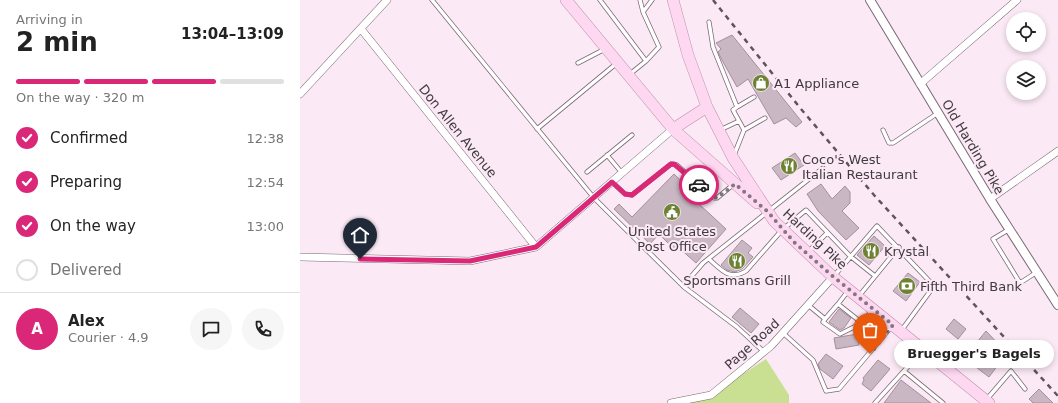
<!DOCTYPE html>
<meta charset="utf-8">
<style>
body{margin:0;font-family:"DejaVu Sans",sans-serif;background:#f6f6f6;color:#222;height:100vh;display:flex;flex-direction:column;font-size:15px;white-space:nowrap}
*{box-sizing:border-box;margin:0}
p{font-size:13px;color:#767676}
.icon{flex:none;width:22px;height:22px;fill:none;stroke:currentColor;stroke-width:2;stroke-linecap:round;stroke-linejoin:round}
.map{position:relative;flex:1;overflow:hidden}
.panel{display:flex;flex-direction:column;background:#fff;width:300px}
.panel>*{flex:none}
.tools{position:absolute;left:706px;top:12px;display:grid;gap:8px}
.tools a{display:grid;place-items:center;width:40px;height:40px;border-radius:50%;background:#fff;box-shadow:0 2px 6px #0003;font-size:20px}
.pin{position:absolute;display:grid;place-items:center;width:34px;height:34px;color:#fff;margin:-41px -17px;border-radius:50% 50% 50% 0;rotate:-45deg;box-shadow:0 0 4px #0007}
.pin .icon{rotate:45deg}
.courier{position:absolute;display:grid;place-items:center;width:40px;height:40px;margin:-20px;border:3px solid #db2777;border-radius:50%;background:#fff;color:#222;box-shadow:0 1px 5px #0007}
.bubble{position:absolute;height:28px;border-radius:14px;background:#fff;box-shadow:0 2px 6px #0003;font-size:13px;font-weight:700;line-height:28px;text-align:center}
.overview em{font-style:normal;font-weight:700}
.overview div{display:flex;flex-direction:column-reverse}
.overview{display:flex;align-items:center;justify-content:space-between;height:68px;padding:0 16px}
h1{font-size:26px;font-weight:700;line-height:30px}
.bar{display:grid;grid-template-columns:repeat(4,1fr);gap:6px 4px;align-content:center;height:48px;padding:0 16px}
.bar i{height:5px;border-radius:3px;background:#e0e0e0}
.bar .current{background:#db2777}
.bar p{grid-column:span 4}
.line{display:flex;align-items:center;gap:10px;padding:0 16px;border-top:1px solid #e0e0e0}
.line div{flex:1}
.round{display:grid;place-items:center;flex:none;width:42px;height:42px;border-radius:21px;background:#f6f6f6}
ol{padding:0 16px;list-style:none}
li{display:flex;align-items:center;gap:12px;height:44px}
li p{margin-inline-start:auto}
li .icon{padding:4px;border-radius:50%;background:#db2777;color:#fff;stroke-width:4}
li:last-child{color:#767676}
li i{width:22px;height:22px;border:2px solid #e0e0e0;border-radius:50%}
main{display:flex;flex:1;min-height:0}
.map>svg:first-child{display:block}
.green{fill:#c9e093}
.building{fill:#c9b8c3;stroke:#a2919c}
.lines{fill:none;stroke-linecap:round;stroke-linejoin:round}
.service-casing{stroke:#796973;stroke-width:5}
.minor-casing{stroke:#796973;stroke-width:8}
.tertiary-casing{stroke:#796973;stroke-width:10}
.primary-casing{stroke:#bc8ead;stroke-width:12}
.service{stroke:#fff;stroke-width:3.5}
.minor{stroke:#fff;stroke-width:7}
.tertiary{stroke:#fff;stroke-width:8}
.primary{stroke:#fed7f1;stroke-width:11}
.rail{stroke:#5d555b;stroke-width:2.5;stroke-dasharray:5 5;stroke-linecap:butt}
.done{stroke:#82777f;stroke-width:4;stroke-dasharray:0 7.2}
.route{stroke:#db2777;stroke-width:5}
.labels{text-anchor:middle;dominant-baseline:central;stroke-width:4;stroke-linejoin:round;paint-order:stroke}
.poi-label{font-size:13px;fill:#413a3f;stroke:#fbe9f5;text-anchor:start}
.street-label{font-size:13px;fill:#413a3f;stroke:#fbe9f5}
</style>
<main>
<section class="panel">
<div class="overview"><div><h1>2 min</h1><p>Arriving in</p></div><em>13:04–13:09</em></div>
<div class="bar"><i class="current"></i><i class="current"></i><i class="current"></i><i></i><p>On the way · 320 m</p></div>
<ol>
<li><svg class="icon" aria-label="check" viewBox="0 0 24 24"><path d="M5 12l5 5 9-10"/></svg>Confirmed<p>12:38</p></li>
<li><svg class="icon" aria-label="check" viewBox="0 0 24 24"><path d="M5 12l5 5 9-10"/></svg>Preparing<p>12:54</p></li>
<li><svg class="icon" aria-label="check" viewBox="0 0 24 24"><path d="M5 12l5 5 9-10"/></svg>On the way<p>13:00</p></li>
<li><i></i>Delivered</li>
</ol>
<div class="line" style="height:72px"><b class="round" style="background:#db2777;color:#fff">A</b><div><b>Alex</b><p>Courier · 4.9</p></div><a class="round"><svg class="icon" aria-label="chat" viewBox="0 0 24 24"><path d="M4 5h16v11H9l-5 4z"/></svg></a><a class="round"><svg class="icon" aria-label="phone" viewBox="0 0 24 24"><path d="M5 4h4l2 5-3 2q2 4 5 5l2-3 5 2v4C11 20 4 13 5 4z"/></svg></a></div>
</section>
<div class="map">
<svg width="758" height="403" viewBox="0 0 758 403">
<rect width="100%" height="100%" fill="#fbe9f5"/>
<path class="green" d="M 466,359 L 489,395 L 489,403 L 371,403 L 411,395 Z"/>
<path class="building" d="M 432,35 L 502,122 L 496,127 L 486,118 L 474,124 L 448,79 L 437,87 L 422,60 L 418,52 L 421,49 L 416,43 Z
M 495,153 L 504,165 L 481,180 L 472,168 Z
M 374,174 L 402,201 L 399,204 L 426,229 L 396,263 L 378,247 L 375,250 L 359,234 L 350,244 L 314,209 L 319,204 L 332,217 Z
M 521,184 L 532,199 L 545,186 L 550,192 L 550,203 L 542,211 L 559,228 L 546,240 L 518,211 L 507,194 Z
M 574,236 L 585,246 L 569,265 L 557,255 Z
M 442,240 L 452,248 L 448,253 L 453,257 L 442,269 L 435,272 L 427,270 L 421,265 Z
M 608,273 L 620,282 L 606,301 L 593,291 Z
M 440,308 L 459,324 L 451,333 L 432,317 Z
M 539,309 L 551,318 L 544,328 L 540,330 L 529,322 Z
M 654,319 L 666,329 L 658,339 L 646,329 Z
M 686,331 L 707,353 L 689,377 L 664,358 Z
M 557,334 L 559,345 L 536,349 L 534,338 Z
M 526,354 L 543,366 L 533,379 L 520,369 L 518,364 Z
M 578,360 L 590,369 L 571,391 L 562,384 L 564,380 L 563,378 Z
M 601,380 L 631,403 L 584,403 Z
M 739,389 L 753,403 L 733,403 L 729,399 Z"/>
<g class="lines">
<g class="service-casing">
<path id="service" d="M 132,0 L 294,198 L 384,287 L 437,327 L 464,352
M 300,0 L 346,61 L 330,74
M 340,0 L 343,12 L 352,0
M 343,12 L 359,47 L 346,61
M 409,22 L 413,47 L 437,107 L 433,110 L 444,130 L 465,118
M 278,63 L 305,49
M 437,107 L 454,97
M 237,129 L 317,63
M 420,130 L 439,121
M 583,130 L 589,143 L 593,143 L 638,113
M 307,155 L 322,173
M 434,155 L 444,130
M 287,172 L 332,135
M 312,182 L 325,194 L 332,195 L 371,164 L 377,165 L 414,198 L 417,198 L 434,184
M 708,230 L 693,239 L 720,283 L 737,272
M 508,252 L 527,233
M 409,259 C 421,270 430,281 446,271 L 482,230 L 506,210 L 550,256 L 575,276
M 534,276 L 577,226 L 634,286 L 601,331
M 383,286 L 403,263 L 523,168
M 559,296 L 599,247
M 538,304 L 548,291
M 508,305 L 525,319 L 523,322 L 540,334 L 562,323 L 572,310
M 525,319 L 538,304 L 562,323
M 483,333 L 513,360 L 526,391 L 539,389 L 592,326
M 604,371 L 643,403
M 687,399 L 711,371 L 725,389
M 575,403 L 623,350"/>
</g>
<g class="minor-casing">
<path id="minor" d="M 61,29 L 236,247
M 620,84 L 717,0
M 0,94 L 87,0
M 690,199 L 758,151
M 0,257 L 170,261 L 236,247 L 373,129
M 371,403 L 411,395 L 471,346 L 533,277"/>
</g>
<g class="tertiary-casing">
<path id="tertiary" d="M 570,0 L 690,199 L 758,305"/>
</g>
<g class="primary-casing">
<path id="primary" d="M 266,0 L 373,129 L 457,203
M 373,0 L 388,55 L 407,107 L 433,158 L 474,221 L 533,277 L 689,403
M 373,129 L 407,107"/>
</g>
<use href="#service" class="service"/>
<use href="#minor" class="minor"/>
<use href="#tertiary" class="tertiary"/>
<use href="#primary" class="primary"/>
<path class="rail" d="M 413,0 L 501,109 L 574,195 L 758,396"/>
</g>
<g class="lines">
<path class="done" d="M 399,185 L 410,196 L 417,198 L 435,184 L 467,211 L 494,242 L 530,274 L 593,325 L 570,354"/>
<path class="route" d="M 60,259 L 170,261 L 236,247 L 312,182 L 325,194 L 332,195 L 371,164 L 374,164 L 399,185"/>
</g>
<defs>
<g id="shop-disc" transform="scale(0.9)"><circle r="9.5" fill="#6d8232" stroke="#fbe9f5"/><path d="M-5-2.5h2.3a2.7 3.5 0 0 1 5.4 0H5L5.5 6h-11ZM-1.5-2.5h3a1.5 2.3 0 0 0-3 0Z" fill="#fff"/></g>
<g id="restaurant-disc" transform="scale(0.9)"><circle r="9.5" fill="#6d8232" stroke="#fbe9f5"/><path d="M-5-6h1v4h1v-4h1v4h1v-4h1v5L-1.5 .5V6h-2V.5L-5-1ZM5-6V6H3V1.5H1.5Q1.5-4 5-6Z" fill="#fff"/></g>
<g id="civic-disc" transform="scale(0.9)"><circle r="9.5" fill="#6d8232" stroke="#fbe9f5"/><path d="M-.6-6.5H3V-4.5H.6V-3L4-1V1h2V6H-6V1h2V-1L-.6-3ZM-1.2 2.5V6h2.4V2.5Z" fill="#fff"/></g>
<g id="bank-disc" transform="scale(0.9)"><circle r="9.5" fill="#6d8232" stroke="#fbe9f5"/><path d="M-6-4H6V4H-6ZM0-2.3a2.3 2.3 0 1 0 0 4.6a2.3 2.3 0 1 0 0-4.6Z" fill="#fff"/></g>
</defs>
<g fill-rule="evenodd">
<use href="#shop-disc" x="461" y="83"/>
<use href="#restaurant-disc" x="489" y="166"/>
<use href="#civic-disc" x="372" y="212"/>
<use href="#restaurant-disc" x="571" y="251"/>
<use href="#restaurant-disc" x="437" y="261"/>
<use href="#bank-disc" x="607" y="286"/>
</g>
<g class="labels">
<g class="poi-label">
<text x="474" y="83">A1 Appliance</text>
<text x="502" y="159">Coco's West<tspan x="502" dy="15">Italian Restaurant</tspan></text>
<text x="372" y="231" text-anchor="middle">United States<tspan x="372" dy="15">Post Office</tspan></text>
<text x="584" y="251">Krystal</text>
<text x="437" y="280" text-anchor="middle">Sportsmans Grill</text>
<text x="620" y="286">Fifth Third Bank</text>
</g>
<g class="street-label">
<text transform="translate(158 131) rotate(51)">Don Allen Avenue</text>
<text transform="translate(673 147) rotate(59)">Old Harding Pike</text>
<text transform="translate(515 239) rotate(43)">Harding Pike</text>
<text transform="translate(452 344) rotate(-42)">Page Road</text>
</g>
</g>
</svg>
<div class="tools">
<a><svg class="icon" aria-label="locate" viewBox="0 0 24 24"><circle cx="12" cy="12" r="6"/><path d="M12 2v4M12 18v4M2 12h4M18 12h4"/></svg></a>
<a><svg class="icon" aria-label="layers" viewBox="0 0 24 24"><path d="M12 4l9 5-9 5-9-5zM3 14l9 5 9-5"/></svg></a>
</div>
<div class="pin" style="left:570px;top:354px;background:#ea580c"><svg class="icon" aria-label="bag" viewBox="0 0 24 24"><path d="M5 8h14l-1 12H6zM9 8a3 3 0 0 1 6 0"/></svg></div>
<div class="pin" style="left:60px;top:259px;background:#1f2937"><svg class="icon" aria-label="home" viewBox="0 0 24 24"><path d="M3 11l9-7 9 7M6 9v11h12V9"/></svg></div>
<div class="courier" style="left:399px;top:185px"><svg class="icon" aria-label="car" viewBox="0 0 24 24"><path d="M5 17H2v-5l4-1 3-4h7l3 4 3 1v5h-3M9 17h6M6 11h13"/><circle cx="7" cy="17" r="2"/><circle cx="17" cy="17" r="2"/></svg></div>
<div class="bubble" style="left:594px;top:340px;width:160px">Bruegger's Bagels</div>
</div>
</main>
